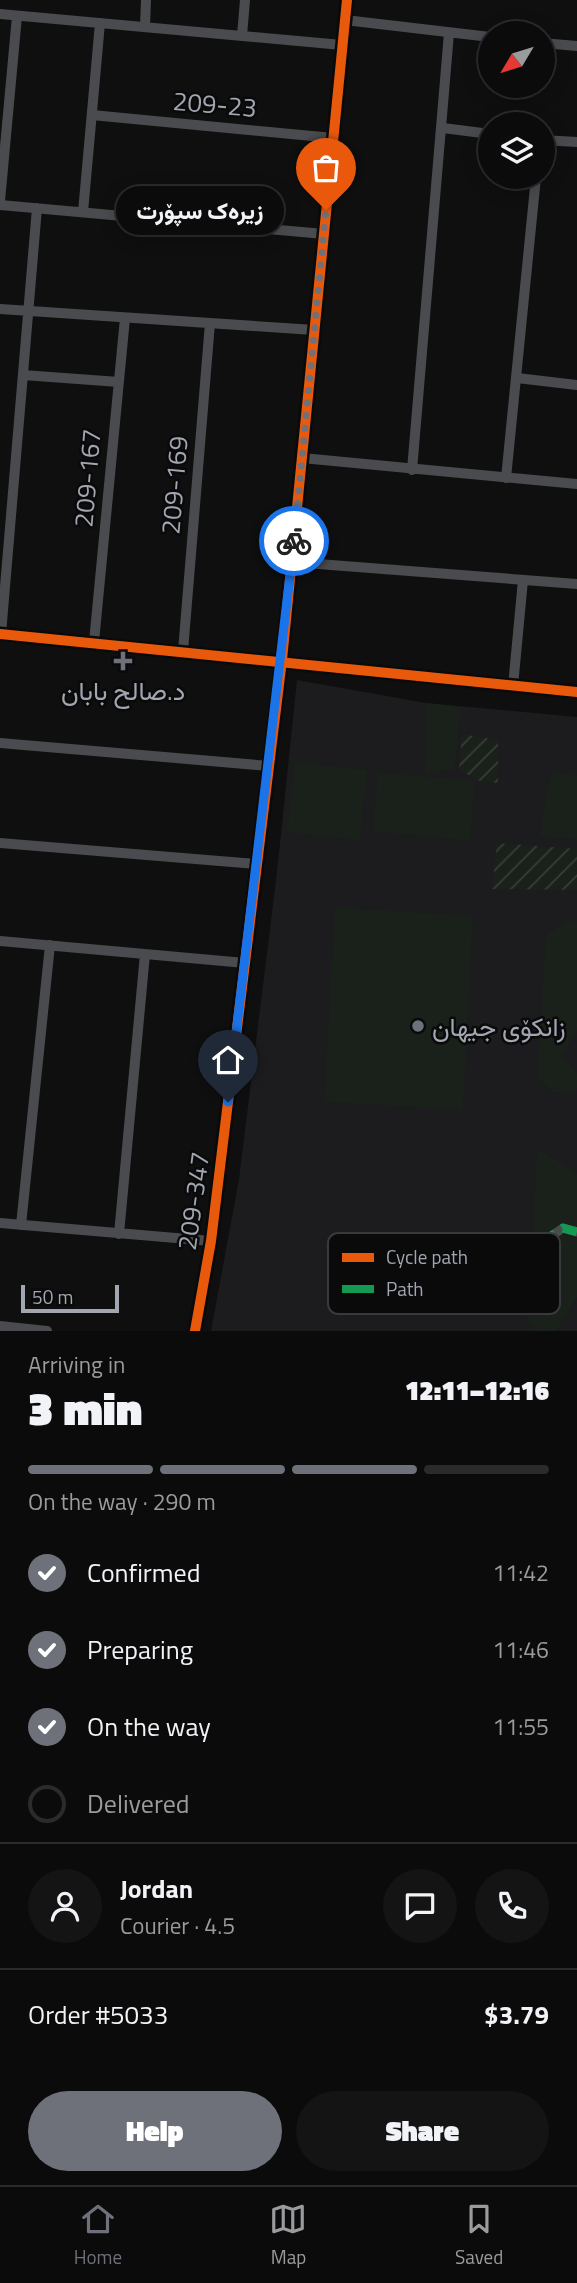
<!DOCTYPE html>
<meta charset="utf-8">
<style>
body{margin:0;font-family:"Titillium Web",Vazirmatn,sans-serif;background:#141415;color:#f1f3f6;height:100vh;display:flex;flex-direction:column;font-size:26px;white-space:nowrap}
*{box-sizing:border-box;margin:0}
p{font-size:23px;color:#9a9b9d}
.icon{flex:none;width:38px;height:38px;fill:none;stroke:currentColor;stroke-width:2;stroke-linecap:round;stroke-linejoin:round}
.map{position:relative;height:1331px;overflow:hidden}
.side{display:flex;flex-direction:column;background:#0b0b0c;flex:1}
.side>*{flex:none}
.needle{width:46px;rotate:232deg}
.tools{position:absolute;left:478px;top:21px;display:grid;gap:14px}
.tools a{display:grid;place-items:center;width:77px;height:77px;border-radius:50%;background:#0b0b0c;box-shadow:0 4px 18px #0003,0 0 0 2px #2b2b2d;font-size:35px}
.scale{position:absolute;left:21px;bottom:18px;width:98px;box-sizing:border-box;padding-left:7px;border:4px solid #a1a6b1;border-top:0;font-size:19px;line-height:24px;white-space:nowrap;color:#a1a6b1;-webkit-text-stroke:5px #0a0a0b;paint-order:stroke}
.pin{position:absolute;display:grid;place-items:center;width:60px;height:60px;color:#fff;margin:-72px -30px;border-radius:50% 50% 50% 0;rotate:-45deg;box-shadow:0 0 7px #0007}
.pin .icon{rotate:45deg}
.courier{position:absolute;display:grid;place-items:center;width:70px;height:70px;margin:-35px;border:5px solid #1a73e8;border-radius:50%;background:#fff;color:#222;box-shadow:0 2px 9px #0007}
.bubble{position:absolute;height:49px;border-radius:24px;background:#0b0b0c;box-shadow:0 4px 18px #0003,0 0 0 2px #2b2b2d;font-size:23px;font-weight:800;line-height:49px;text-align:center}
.headline em{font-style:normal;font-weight:800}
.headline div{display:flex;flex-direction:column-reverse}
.headline{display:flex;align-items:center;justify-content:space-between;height:119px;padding:0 28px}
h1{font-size:46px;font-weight:800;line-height:52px}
.bar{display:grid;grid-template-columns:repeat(4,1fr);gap:10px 7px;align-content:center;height:84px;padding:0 28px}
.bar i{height:9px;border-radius:5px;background:#2b2b2d}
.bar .active{background:#6e7179}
.bar p{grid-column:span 4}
.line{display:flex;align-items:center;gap:18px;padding:0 28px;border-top:2px solid #2b2b2d}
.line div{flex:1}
.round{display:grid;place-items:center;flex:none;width:74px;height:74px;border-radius:37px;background:#141415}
ol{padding:0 28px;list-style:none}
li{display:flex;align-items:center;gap:21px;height:77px}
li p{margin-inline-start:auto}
li .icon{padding:7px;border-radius:50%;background:#6e7179;color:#fff;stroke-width:4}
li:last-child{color:#9a9b9d}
li i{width:38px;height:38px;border:4px solid #2b2b2d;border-radius:50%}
.primary-button{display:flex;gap:14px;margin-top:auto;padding:14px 28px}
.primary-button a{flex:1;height:80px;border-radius:42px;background:#6e7179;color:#fff;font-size:28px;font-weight:800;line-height:80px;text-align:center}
.primary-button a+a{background:#141415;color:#f1f3f6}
.tab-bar{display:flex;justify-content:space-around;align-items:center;height:98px;border-top:2px solid #2b2b2d;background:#0b0b0c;font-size:19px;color:#9a9b9d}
.tab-bar a{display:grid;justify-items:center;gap:4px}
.tab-bar .active{color:#6e7179}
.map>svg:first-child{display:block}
.built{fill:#1c1c1e}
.grass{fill:#1a201a}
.garden{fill:url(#garden-furrows)}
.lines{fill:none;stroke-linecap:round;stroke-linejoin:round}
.pedestrian{stroke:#4a4b4f;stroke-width:9}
.minor{stroke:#4a4b4f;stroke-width:10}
.tertiary{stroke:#4a4b4f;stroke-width:14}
.quiet{stroke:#139951;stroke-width:9;stroke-dasharray:18 9;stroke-linecap:butt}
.cycleway-casing{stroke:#0a0a0b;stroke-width:15}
.cycleway{stroke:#e8590c;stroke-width:10}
.done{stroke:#6e7179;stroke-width:7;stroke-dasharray:0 12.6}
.route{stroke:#1a73e8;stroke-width:9}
.poi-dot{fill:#6e7179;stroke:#0a0a0b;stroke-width:2.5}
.labels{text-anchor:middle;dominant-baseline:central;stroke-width:5;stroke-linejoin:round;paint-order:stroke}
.street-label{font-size:26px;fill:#a1a6b1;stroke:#0a0a0b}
.poi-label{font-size:26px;fill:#a1a6b1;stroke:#0a0a0b}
.key{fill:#0a0a0b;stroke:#37393d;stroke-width:2}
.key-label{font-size:19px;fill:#a1a6b1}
</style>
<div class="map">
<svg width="577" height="1331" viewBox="0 0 577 1331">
<defs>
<pattern id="garden-furrows" width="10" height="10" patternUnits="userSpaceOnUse" patternTransform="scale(1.75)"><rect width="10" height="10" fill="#1a201a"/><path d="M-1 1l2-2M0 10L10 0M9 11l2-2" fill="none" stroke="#383d39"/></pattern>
</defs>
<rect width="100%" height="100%" fill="#0f0f10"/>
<path class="built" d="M 297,680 L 426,703 L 577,717 L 577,1331 L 211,1331 L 239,1179 L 277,872 Z"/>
<path class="grass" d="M 426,703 L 461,707 L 455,769 L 425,774 Z
M 295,762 L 367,770 L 360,841 L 287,832 Z
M 378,772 L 475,781 L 470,841 L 372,831 Z
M 550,772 L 577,775 L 577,840 L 540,836 Z
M 335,907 L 473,916 L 463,1110 L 324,1102 Z
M 569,921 L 577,921 L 577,1031 L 562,1056 L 577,1073 L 577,1088 L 572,1093 L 552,1092 L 537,1077 L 546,935 Z
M 537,1148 L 577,1173 L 577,1228 L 565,1223 L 532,1246 Z
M 564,1232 L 577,1236 L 577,1297 L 556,1331 L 536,1331 C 518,1315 528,1281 529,1258 Z"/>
<path class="garden" d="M 462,734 L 498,740 L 498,783 L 480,781 L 459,770 Z
M 497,843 L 577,849 L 577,890 L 492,889 Z"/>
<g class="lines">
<path class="pedestrian" d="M 518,1259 L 563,1228 L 577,1232"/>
<path class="minor" d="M 0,14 L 342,45
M 345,20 L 490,37
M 145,26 L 146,0
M 242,36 L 245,0
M 542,43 L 577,46
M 92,115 L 333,138
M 443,128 L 490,134
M 542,140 L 577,142
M 0,201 L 17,16
M 0,205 L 324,234
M 83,212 L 100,23
M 0,309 L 314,330
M 23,375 L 119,382
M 517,378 L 577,385
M 302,458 L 577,484
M 412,470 L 449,33
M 506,478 L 536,177
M 292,562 L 577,584
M 1,634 L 37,208
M 94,642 L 125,318
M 183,651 L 210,323
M 513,686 L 523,580
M 0,743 L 269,766
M 0,843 L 257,864
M 0,941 L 245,963
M 0,1223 L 211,1241
M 21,1225 L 50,945
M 119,1234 L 145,954
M 0,1326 L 47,1331
M 195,1331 L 211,1241 L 282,660 L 347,0"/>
<path class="tertiary" d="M 0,634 L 577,692"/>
<path class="quiet" d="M 518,1259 L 563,1228 L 577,1232"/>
<g class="cycleway-casing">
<path id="cycleway" d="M 0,634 L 577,692
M 195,1331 L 211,1241 L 282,660 L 347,0"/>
</g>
<use href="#cycleway" class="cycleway"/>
</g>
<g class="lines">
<path class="done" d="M 294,541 L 326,210"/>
<path class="route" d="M 228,1102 L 294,541"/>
</g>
<g class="poi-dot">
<path d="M119.5 650.5h7v7h7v7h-7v7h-7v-7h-7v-7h7z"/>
<circle cx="418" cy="1026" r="7"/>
</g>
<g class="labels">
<g class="street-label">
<text transform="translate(215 104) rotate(5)">209-23</text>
<text transform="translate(87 478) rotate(-85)">209-167</text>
<text transform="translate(174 485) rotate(-85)">209-169</text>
<text transform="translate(193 1201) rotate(-82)">209-347</text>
</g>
<g class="poi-label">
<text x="123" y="690">د.صالح بابان</text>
<text x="432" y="1026" text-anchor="start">زانکۆی جیھان</text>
</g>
</g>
<rect x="328" y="1233" width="232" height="81" rx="10" class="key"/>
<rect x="342" y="1253" width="32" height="9" fill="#e8590c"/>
<rect x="342" y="1285" width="32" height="8" fill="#139951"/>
<g class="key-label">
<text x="386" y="1264">Cycle path</text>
<text x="386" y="1296">Path</text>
</g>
</svg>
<div class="tools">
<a><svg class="needle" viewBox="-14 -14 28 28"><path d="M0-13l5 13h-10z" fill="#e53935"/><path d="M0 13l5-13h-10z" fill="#9a9b9d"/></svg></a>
<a><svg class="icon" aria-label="layers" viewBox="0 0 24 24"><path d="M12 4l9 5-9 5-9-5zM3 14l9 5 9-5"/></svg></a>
</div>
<div class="scale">50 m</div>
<div class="pin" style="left:326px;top:210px;background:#ea580c"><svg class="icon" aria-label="bag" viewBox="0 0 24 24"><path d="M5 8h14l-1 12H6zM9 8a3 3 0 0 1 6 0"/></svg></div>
<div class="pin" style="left:228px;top:1102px;background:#1f2937"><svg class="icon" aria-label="home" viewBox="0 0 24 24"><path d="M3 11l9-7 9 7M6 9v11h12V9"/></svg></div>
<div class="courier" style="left:294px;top:541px"><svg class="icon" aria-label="bike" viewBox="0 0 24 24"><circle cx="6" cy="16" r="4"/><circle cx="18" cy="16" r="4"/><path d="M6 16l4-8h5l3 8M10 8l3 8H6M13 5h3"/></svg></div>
<div class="bubble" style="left:116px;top:186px;width:168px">زیرەک سپۆرت</div>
</div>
<section class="side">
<div class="headline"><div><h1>3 min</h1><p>Arriving in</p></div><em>12:11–12:16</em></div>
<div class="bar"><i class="active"></i><i class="active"></i><i class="active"></i><i></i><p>On the way · 290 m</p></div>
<ol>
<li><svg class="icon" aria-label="check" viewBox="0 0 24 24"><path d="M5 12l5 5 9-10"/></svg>Confirmed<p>11:42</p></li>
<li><svg class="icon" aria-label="check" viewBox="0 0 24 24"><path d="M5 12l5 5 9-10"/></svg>Preparing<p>11:46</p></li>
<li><svg class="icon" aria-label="check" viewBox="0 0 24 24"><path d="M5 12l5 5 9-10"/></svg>On the way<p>11:55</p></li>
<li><i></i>Delivered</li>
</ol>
<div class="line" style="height:126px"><a class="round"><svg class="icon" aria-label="person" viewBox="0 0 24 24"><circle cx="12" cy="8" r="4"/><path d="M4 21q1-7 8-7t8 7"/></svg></a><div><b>Jordan</b><p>Courier · 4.5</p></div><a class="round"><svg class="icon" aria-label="chat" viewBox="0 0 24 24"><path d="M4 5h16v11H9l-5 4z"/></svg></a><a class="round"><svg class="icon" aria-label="phone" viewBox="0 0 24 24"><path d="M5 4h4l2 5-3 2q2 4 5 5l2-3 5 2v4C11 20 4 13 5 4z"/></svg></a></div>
<div class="line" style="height:91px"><div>Order #5033</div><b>$3.79</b></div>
<div class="primary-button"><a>Help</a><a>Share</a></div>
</section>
<nav class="tab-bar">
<a class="active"><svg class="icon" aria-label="home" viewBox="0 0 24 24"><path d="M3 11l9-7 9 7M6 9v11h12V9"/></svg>Home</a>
<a><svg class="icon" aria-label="map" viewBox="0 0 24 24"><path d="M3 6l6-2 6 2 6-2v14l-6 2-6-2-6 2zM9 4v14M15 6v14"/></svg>Map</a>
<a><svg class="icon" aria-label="saved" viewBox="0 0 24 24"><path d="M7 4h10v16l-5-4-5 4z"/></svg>Saved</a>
</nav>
